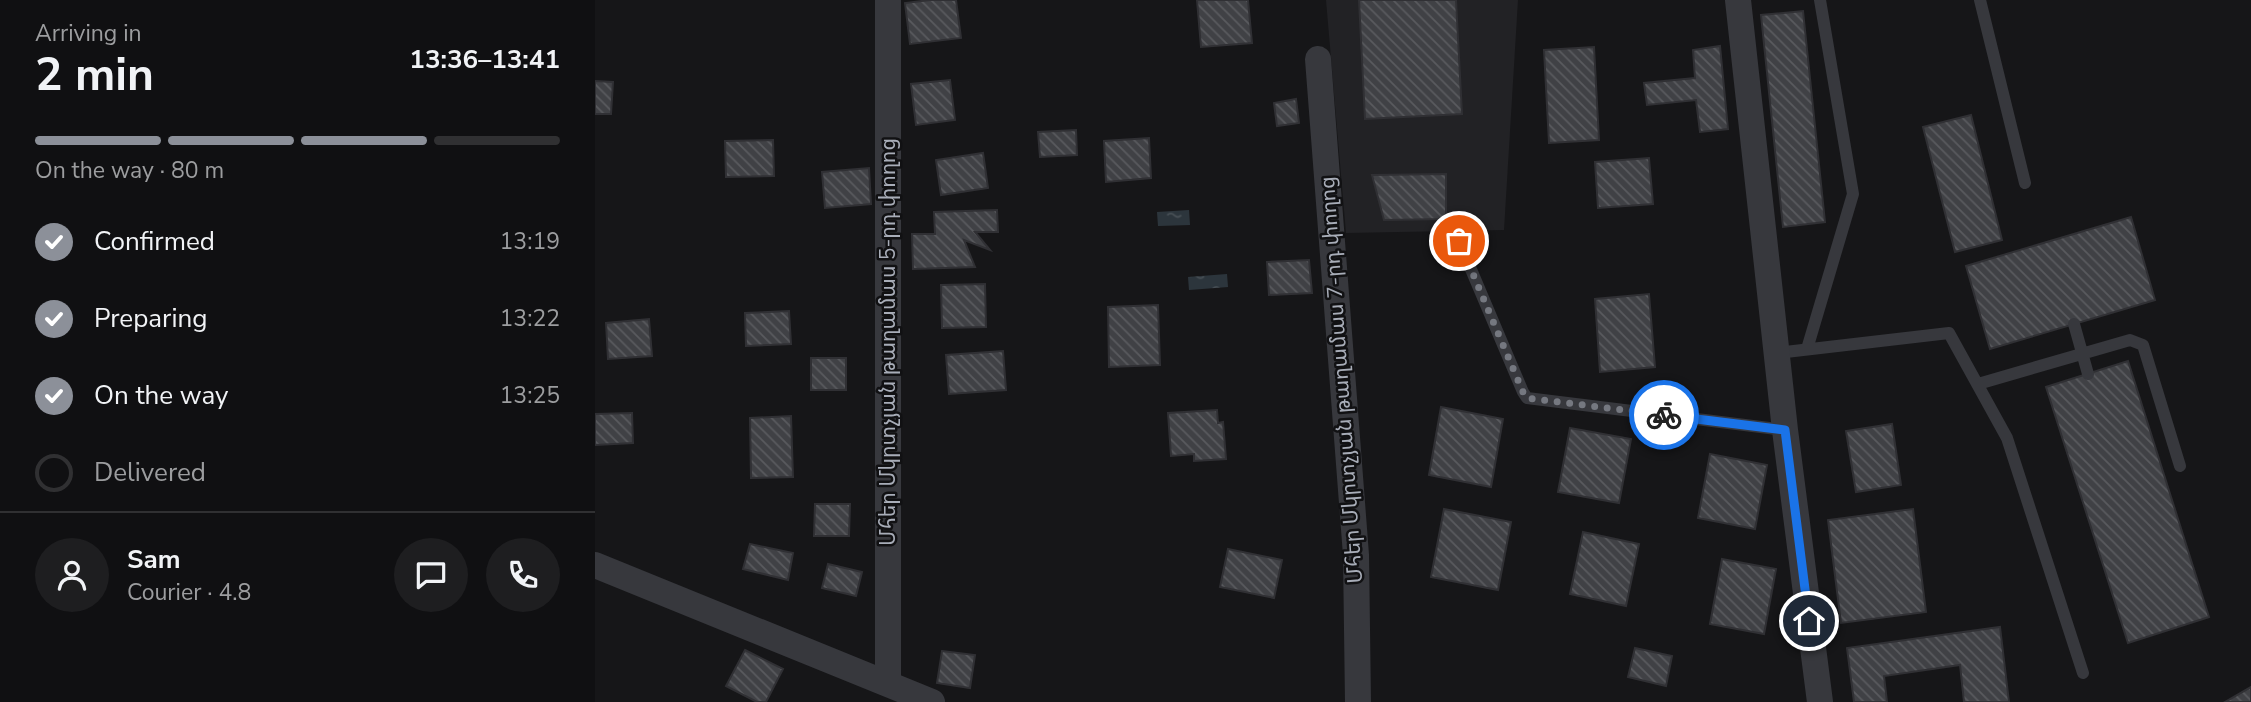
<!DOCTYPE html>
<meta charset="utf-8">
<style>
body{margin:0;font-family:"Nunito Sans","Noto Sans Armenian",sans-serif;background:#1e1e20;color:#f1f3f6;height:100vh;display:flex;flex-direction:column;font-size:26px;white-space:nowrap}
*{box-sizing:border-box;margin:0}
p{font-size:23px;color:#9c9d9f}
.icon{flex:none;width:38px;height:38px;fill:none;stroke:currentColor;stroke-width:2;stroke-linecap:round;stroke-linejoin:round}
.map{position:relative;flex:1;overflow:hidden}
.drawer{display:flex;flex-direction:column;background:#101012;width:595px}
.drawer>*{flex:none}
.pin{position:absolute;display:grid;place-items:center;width:60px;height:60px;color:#fff;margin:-30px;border:4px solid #fff;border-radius:50%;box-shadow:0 2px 7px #0007}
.courier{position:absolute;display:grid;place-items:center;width:70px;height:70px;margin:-35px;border:5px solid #1a73e8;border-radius:50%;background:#fff;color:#222;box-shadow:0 2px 9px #0007}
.summary em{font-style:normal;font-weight:700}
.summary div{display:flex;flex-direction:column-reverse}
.summary{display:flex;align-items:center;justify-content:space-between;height:119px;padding:0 35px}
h1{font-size:46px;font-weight:700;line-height:52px}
.bar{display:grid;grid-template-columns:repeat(4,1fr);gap:10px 7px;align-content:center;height:84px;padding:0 35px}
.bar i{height:9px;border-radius:5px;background:#303032}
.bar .on{background:#8c9099}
.bar p{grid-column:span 4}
.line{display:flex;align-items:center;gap:18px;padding:0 35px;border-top:2px solid #303032}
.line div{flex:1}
.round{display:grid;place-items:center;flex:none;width:74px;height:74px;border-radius:37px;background:#1e1e20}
ol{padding:0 35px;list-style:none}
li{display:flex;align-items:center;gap:21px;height:77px}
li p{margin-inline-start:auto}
li .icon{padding:7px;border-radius:50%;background:#8c9099;color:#fff;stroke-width:4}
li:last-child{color:#9c9d9f}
li i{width:38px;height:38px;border:4px solid #303032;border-radius:50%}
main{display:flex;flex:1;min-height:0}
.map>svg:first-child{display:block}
.built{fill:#222225}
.water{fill:url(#water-ripples)}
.building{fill:url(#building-back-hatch);stroke:#303034;stroke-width:2}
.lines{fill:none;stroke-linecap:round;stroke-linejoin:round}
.lane{stroke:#37383d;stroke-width:12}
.street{stroke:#37383d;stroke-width:26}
.done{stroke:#757880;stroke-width:7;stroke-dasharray:0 12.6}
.route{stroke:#1a73e8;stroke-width:9}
.labels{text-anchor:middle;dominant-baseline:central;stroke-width:5;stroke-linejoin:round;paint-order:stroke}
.street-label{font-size:21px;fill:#a8adb8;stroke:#111113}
</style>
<main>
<section class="drawer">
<div class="summary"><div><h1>2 min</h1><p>Arriving in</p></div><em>13:36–13:41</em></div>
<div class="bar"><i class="on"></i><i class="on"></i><i class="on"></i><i></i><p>On the way · 80 m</p></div>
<ol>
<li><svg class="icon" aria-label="check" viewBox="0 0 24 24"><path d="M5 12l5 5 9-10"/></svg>Confirmed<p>13:19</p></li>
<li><svg class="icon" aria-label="check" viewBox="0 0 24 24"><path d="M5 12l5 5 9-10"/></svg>Preparing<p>13:22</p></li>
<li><svg class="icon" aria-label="check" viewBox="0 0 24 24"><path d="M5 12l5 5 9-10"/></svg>On the way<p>13:25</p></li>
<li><i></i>Delivered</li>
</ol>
<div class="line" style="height:126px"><a class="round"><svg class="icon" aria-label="person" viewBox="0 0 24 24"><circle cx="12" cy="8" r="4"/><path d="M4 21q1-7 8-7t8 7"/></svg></a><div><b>Sam</b><p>Courier · 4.8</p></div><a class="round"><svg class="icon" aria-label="chat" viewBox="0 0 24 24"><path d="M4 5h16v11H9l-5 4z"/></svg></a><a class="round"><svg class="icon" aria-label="phone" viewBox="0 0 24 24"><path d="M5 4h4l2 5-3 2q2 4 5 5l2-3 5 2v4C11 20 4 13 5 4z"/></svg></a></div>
</section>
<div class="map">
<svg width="1656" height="702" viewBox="0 0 1656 702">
<defs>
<pattern id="water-ripples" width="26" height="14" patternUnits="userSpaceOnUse" patternTransform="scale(1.75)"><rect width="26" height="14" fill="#2c353c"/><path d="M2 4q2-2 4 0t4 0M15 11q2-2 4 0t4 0" fill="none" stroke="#485056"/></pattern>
<pattern id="building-back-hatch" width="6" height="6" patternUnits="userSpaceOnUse" patternTransform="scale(1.75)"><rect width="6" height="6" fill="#404145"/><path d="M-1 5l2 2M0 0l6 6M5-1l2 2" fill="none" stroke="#595a5e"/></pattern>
</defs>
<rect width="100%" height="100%" fill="#161618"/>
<path class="built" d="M 731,0 L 923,0 L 909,230 L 751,233 Z"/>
<path class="water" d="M 594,210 L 595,225 L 563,226 L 562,212 Z
M 632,274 L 633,287 L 594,290 L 593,277 Z"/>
<path class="building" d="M 335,0 L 361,0 L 366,38 L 315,44 L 310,3 Z
M 602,0 L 653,0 L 657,43 L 606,47 Z
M 764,0 L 861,0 L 867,114 L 770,119 Z
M 1208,11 L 1230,222 L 1188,227 L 1166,15 Z
M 1125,46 L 1133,129 L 1105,132 L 1101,100 L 1052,105 L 1049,83 L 1100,78 L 1098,50 Z
M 999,47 L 1004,140 L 954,143 L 949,50 Z
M 355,80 L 360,120 L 321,125 L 316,84 Z
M 0,81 L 18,82 L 16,114 L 0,114 Z
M 701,99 L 704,123 L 682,126 L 679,103 Z
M 1376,115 L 1407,240 L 1360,252 L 1328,127 Z
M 481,130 L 482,155 L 445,157 L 443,132 Z
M 554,138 L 556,178 L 511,182 L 509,141 Z
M 178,140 L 179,176 L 131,177 L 130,141 Z
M 388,153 L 393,188 L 346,195 L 341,160 Z
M 1054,158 L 1058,204 L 1003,208 L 1000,162 Z
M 274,168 L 276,204 L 230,208 L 227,172 Z
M 851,174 L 851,219 L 789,220 L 777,175 Z
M 402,210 L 403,232 L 380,232 L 395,250 L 369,240 L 380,267 L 318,269 L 317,234 L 340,234 L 339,212 Z
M 1536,217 L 1560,300 L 1395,349 L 1371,266 Z
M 714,260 L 717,293 L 674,295 L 672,262 Z
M 390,284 L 391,327 L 347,328 L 346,285 Z
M 1054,294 L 1060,367 L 1005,372 L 1000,299 Z
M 563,305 L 565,365 L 514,367 L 513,307 Z
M 194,311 L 196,344 L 151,346 L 150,313 Z
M 54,319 L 57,356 L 13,359 L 11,323 Z
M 408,351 L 411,390 L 354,394 L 351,355 Z
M 216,358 L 251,358 L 251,390 L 216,390 Z
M 1533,361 L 1614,617 L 1533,643 L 1451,387 Z
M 846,407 L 908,419 L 896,487 L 834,475 Z
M 622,410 L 623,423 L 628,422 L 631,459 L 599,461 L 599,454 L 576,456 L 573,413 Z
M 37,413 L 38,443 L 0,445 L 0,414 Z
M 196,416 L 198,477 L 156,478 L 155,418 Z
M 1297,424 L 1306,485 L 1261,492 L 1251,431 Z
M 975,428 L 1036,439 L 1024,503 L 963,492 Z
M 1115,454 L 1172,465 L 1160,529 L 1103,518 Z
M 220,504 L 255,504 L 254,536 L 219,536 Z
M 849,509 L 916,522 L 903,590 L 836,577 Z
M 1318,509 L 1331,612 L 1246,623 L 1233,520 Z
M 988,532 L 1044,544 L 1031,606 L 975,594 Z
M 155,544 L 198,553 L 193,580 L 148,569 Z
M 633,549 L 687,560 L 679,598 L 625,587 Z
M 1127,559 L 1181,569 L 1169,634 L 1115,624 Z
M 233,564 L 267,572 L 261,596 L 227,588 Z
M 1405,627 L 1414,702 L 1369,702 L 1365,665 L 1289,676 L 1292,702 L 1259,702 L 1252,648 Z
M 1040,648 L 1077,656 L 1071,686 L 1033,677 Z
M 150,650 L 188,669 L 171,702 L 162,702 L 131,686 Z
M 347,651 L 380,655 L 375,688 L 342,683 Z
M 1656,687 L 1656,702 L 1630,702 Z"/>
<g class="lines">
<path class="lane" d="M 1385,0 L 1430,183
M 864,241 L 928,392 L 932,398 L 1190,430
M 1479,324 L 1493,374
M 1212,349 L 1258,194 L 1225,0
M 1182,353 L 1354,333 L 1412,438 L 1488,673
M 1383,384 L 1535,340 L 1548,345 L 1585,466"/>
<path class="street" d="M 293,0 L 293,684
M 1143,0 L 1190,430 L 1225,702
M 723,59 L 761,555 L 763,702
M 0,565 L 337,702"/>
</g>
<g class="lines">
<path class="done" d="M 864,241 L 928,392 L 932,398 L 1069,415"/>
<path class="route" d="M 1069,415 L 1190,430 L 1214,621"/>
</g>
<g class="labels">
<g class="street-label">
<text transform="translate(293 342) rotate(-90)">Մհեր Մկրտչյան թաղամաս 5-րդ փողոց</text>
<text transform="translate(746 380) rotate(-94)">Մհեր Մկրտչյան թաղամաս 7-րդ փողոց</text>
</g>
</g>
</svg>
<div class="pin" style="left:864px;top:241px;background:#ea580c"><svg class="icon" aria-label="bag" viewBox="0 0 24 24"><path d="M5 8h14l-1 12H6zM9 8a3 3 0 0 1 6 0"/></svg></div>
<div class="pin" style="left:1214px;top:621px;background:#1f2937"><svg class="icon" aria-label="home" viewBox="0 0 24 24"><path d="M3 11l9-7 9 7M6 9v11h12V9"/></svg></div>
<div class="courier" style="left:1069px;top:415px"><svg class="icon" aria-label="bike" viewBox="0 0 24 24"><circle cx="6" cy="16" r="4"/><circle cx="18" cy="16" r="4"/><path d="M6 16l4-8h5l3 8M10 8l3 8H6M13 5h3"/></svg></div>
</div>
</main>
